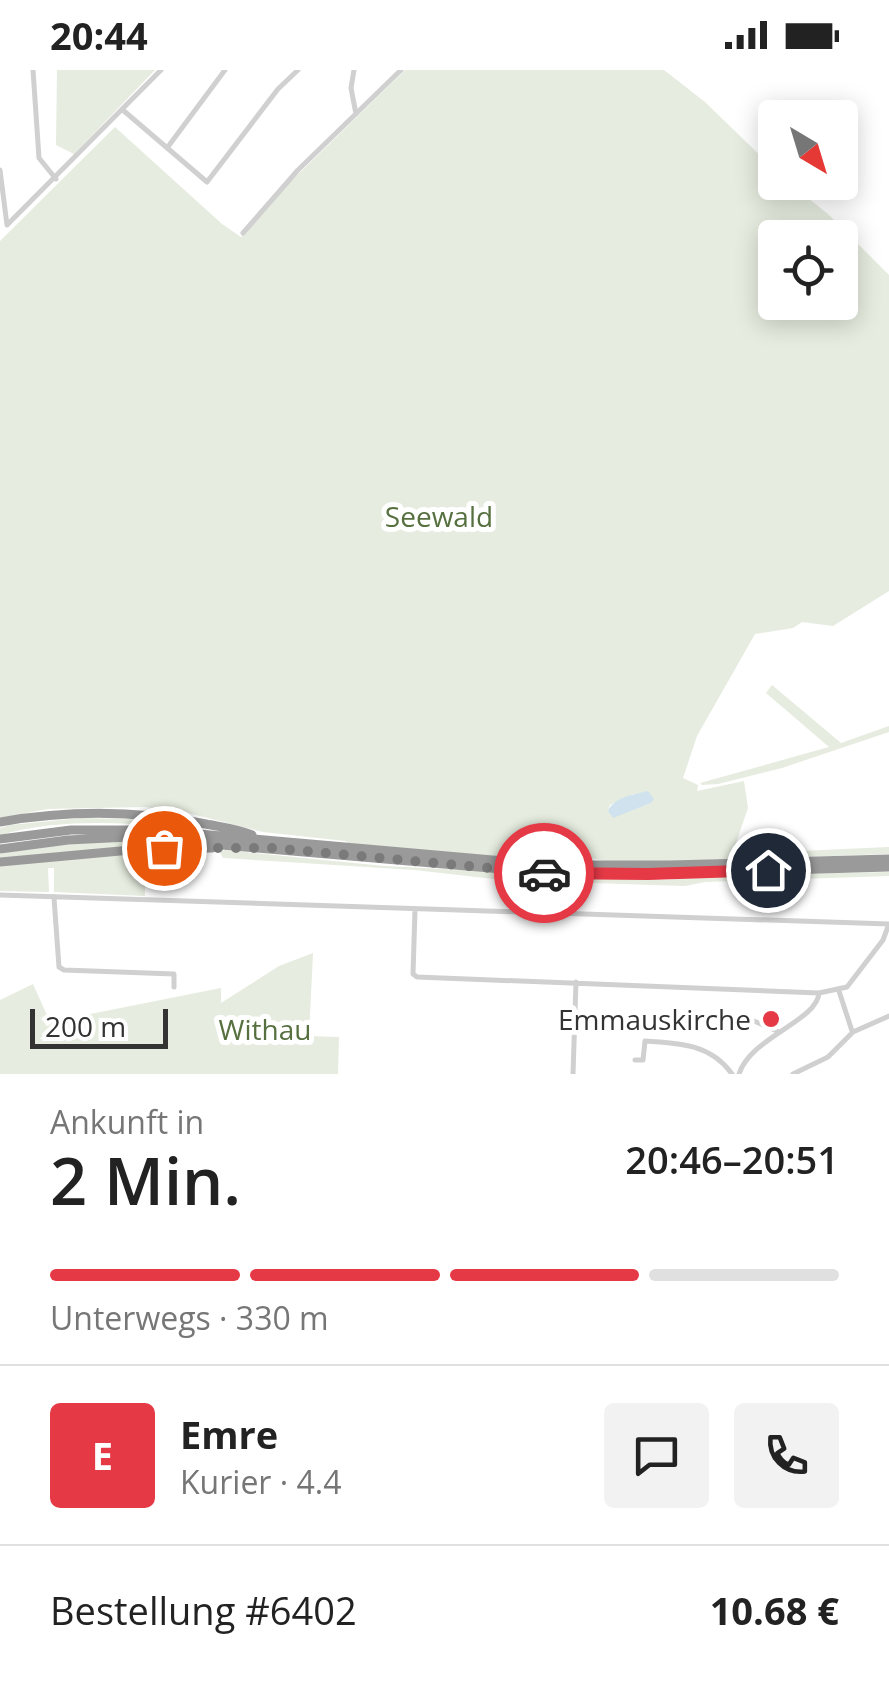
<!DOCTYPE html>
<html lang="de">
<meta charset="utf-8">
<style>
body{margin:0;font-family:"Open Sans",sans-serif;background:#f2f2f2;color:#222;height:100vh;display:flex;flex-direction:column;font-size:38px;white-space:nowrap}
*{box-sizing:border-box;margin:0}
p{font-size:32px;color:#767676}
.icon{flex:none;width:55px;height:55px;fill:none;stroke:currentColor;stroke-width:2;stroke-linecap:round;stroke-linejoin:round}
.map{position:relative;height:1004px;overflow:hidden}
.sheet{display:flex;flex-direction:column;background:#fff;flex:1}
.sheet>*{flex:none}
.needle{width:65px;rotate:142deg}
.tools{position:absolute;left:758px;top:30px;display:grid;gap:20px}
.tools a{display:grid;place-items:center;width:100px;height:100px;border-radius:10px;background:#fff;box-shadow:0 5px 25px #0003;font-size:50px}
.scale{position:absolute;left:30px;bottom:25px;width:138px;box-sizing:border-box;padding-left:10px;border:5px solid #333;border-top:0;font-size:28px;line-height:35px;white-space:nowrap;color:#333;-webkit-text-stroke:8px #fff;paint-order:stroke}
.pin{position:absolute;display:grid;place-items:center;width:85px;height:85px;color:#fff;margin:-42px;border:5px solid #fff;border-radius:50%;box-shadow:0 2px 10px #0007}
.courier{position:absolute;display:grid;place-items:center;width:100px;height:100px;margin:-50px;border:8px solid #e63946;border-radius:50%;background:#fff;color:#222;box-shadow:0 2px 12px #0007}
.headline em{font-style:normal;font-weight:600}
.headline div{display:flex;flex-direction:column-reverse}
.headline{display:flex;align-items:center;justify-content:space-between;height:170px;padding:0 50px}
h1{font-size:65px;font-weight:600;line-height:75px}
.bar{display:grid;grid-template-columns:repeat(4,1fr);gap:15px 10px;align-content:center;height:120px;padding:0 50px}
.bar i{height:12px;border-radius:8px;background:#e0e0e0}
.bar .current{background:#e63946}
.bar p{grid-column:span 4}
.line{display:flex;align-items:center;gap:25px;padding:0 50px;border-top:2px solid #e0e0e0}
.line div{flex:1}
.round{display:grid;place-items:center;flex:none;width:105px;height:105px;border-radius:10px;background:#f2f2f2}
.status{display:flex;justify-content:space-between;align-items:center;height:70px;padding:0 50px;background:#fff;direction:ltr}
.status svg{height:28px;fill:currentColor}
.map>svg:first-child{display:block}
.green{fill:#e6ecdf;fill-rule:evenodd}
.water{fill:#cfe2ee}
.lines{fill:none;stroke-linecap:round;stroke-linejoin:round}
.minor{stroke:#d0d0d0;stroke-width:5}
.highway{stroke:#9a9a9a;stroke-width:9}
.done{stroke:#7a7a7a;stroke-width:10;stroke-dasharray:0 18}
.route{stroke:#e63946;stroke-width:12}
.poi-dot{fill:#e63946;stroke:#fff;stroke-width:4}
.labels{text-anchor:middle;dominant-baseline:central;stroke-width:10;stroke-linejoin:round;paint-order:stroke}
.park-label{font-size:28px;fill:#56703f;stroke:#fff}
.poi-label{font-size:28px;fill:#333;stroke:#fff;text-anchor:end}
</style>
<div class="status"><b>20:44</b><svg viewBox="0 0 49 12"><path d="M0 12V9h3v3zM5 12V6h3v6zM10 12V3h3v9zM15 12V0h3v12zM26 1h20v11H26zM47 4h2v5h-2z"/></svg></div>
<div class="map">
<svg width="889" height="1004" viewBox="0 0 889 1004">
<rect width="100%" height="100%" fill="#fff"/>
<path class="green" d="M 57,0 L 155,0 L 74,84 L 56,75 Z
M 405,0 L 664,0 L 705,32 L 775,100 L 775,112 L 789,113 L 828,144 L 889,205 L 889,521 L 833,556 L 802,552 L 793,558 L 755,564 L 697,666 L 683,708 L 698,715 L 697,721 L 744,711 L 748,738 L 735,776 L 757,783 L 889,777 L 889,784 L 614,793 L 591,788 L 554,791 L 352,775 L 345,771 L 263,762 L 184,742 L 145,737 L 48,739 L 0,748 L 0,171 L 115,57 L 222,154 L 241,167 L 282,120 ZM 775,168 L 840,168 L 840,232 L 775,232 ZM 633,724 L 651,733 L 613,747 L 608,741 L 610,735 Z
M 772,615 L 841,673 L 889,656 L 889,662 L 782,698 L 718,714 L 702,715 L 700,713 L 829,677 L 766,623 Z
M 81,748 L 164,750 L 216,759 C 146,755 68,745 0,765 L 0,758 L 10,755 Z
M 85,771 L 182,772 L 0,788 L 0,784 L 34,776 Z
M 164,780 L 180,784 L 163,786 L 161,812 L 145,812 L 145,826 L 54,822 L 54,798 L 48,798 L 49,822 L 0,821 L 0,795 Z
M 225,780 L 384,796 L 667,810 L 701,806 L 889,802 L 889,806 L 705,812 L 685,816 L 502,810 L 415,800 L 223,788 L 220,782 Z
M 313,883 L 309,966 L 339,967 L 338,1004 L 0,1004 L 0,930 L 33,914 L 50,952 L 221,918 L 221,933 L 279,896 Z"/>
<path class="water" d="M 648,721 L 654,729 L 651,733 L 613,748 L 608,741 C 614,727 635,724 648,721 Z"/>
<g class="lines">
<path class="minor" d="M 33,0 L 39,88 L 56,109
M 354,0 L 351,18 L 356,44
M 124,41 L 207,112 L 278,19 L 298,0
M 167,78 L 225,0
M 0,100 L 7,155 L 161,0
M 243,163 L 298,100 L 401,0
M 0,825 L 889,854
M 54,828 L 59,897 L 64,900 L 174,904 L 174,917
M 415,840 L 413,904 L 417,907 L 819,923 L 847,917 L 883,870 L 889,854
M 839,921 L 852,961
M 740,945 L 777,961
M 635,990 L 643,990 L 645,971 C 679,973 711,974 732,1004
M 573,1004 L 576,912
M 739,1004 C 751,967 817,951 819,923
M 793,1004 L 828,987 L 853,962 L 889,946"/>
<path class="highway" d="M 0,752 C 69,740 136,740 206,754 C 221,757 238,759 252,765
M 0,769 L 71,760 L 153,760 L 550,795 L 670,795 L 889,789
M 0,779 L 68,770 L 129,767 L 549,803 L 648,804 L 889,797
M 0,792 L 142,779 L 212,778"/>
</g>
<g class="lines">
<path class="done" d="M 164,778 L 272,778 L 544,803"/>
<path class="route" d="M 544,803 L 648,804 L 768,800"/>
</g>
<circle class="poi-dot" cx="771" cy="949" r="10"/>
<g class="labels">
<g class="park-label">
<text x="439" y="446">Seewald</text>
<text x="265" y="959">Withau</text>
</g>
<g class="poi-label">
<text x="751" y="949">Emmauskirche</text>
</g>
</g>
</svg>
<div class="tools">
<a><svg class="needle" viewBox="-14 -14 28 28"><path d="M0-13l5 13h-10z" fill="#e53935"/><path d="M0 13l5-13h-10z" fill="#767676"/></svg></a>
<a><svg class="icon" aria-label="locate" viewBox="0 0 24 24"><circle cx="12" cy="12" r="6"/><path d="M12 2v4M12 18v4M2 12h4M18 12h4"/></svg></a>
</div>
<div class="scale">200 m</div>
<div class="pin" style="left:164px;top:778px;background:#ea580c"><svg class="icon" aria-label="bag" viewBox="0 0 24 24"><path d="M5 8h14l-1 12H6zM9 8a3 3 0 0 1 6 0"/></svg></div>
<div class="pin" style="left:768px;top:800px;background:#1f2937"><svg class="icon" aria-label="home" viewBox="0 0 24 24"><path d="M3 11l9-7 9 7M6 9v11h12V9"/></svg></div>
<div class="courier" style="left:544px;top:803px"><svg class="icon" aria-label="car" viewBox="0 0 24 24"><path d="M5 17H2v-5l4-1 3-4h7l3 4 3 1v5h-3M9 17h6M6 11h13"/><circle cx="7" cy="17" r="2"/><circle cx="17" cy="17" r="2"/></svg></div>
</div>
<section class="sheet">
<div class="headline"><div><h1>2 Min.</h1><p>Ankunft in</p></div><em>20:46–20:51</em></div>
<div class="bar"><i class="current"></i><i class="current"></i><i class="current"></i><i></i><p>Unterwegs · 330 m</p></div>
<div class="line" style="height:180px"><b class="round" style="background:#e63946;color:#fff">E</b><div><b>Emre</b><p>Kurier · 4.4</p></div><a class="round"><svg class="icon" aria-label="chat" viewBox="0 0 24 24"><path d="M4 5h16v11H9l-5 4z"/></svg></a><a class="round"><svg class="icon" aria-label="phone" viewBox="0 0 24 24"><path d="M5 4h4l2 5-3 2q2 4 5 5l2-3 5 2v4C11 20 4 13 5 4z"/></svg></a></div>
<div class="line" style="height:130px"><div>Bestellung #6402</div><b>10.68 €</b></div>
</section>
